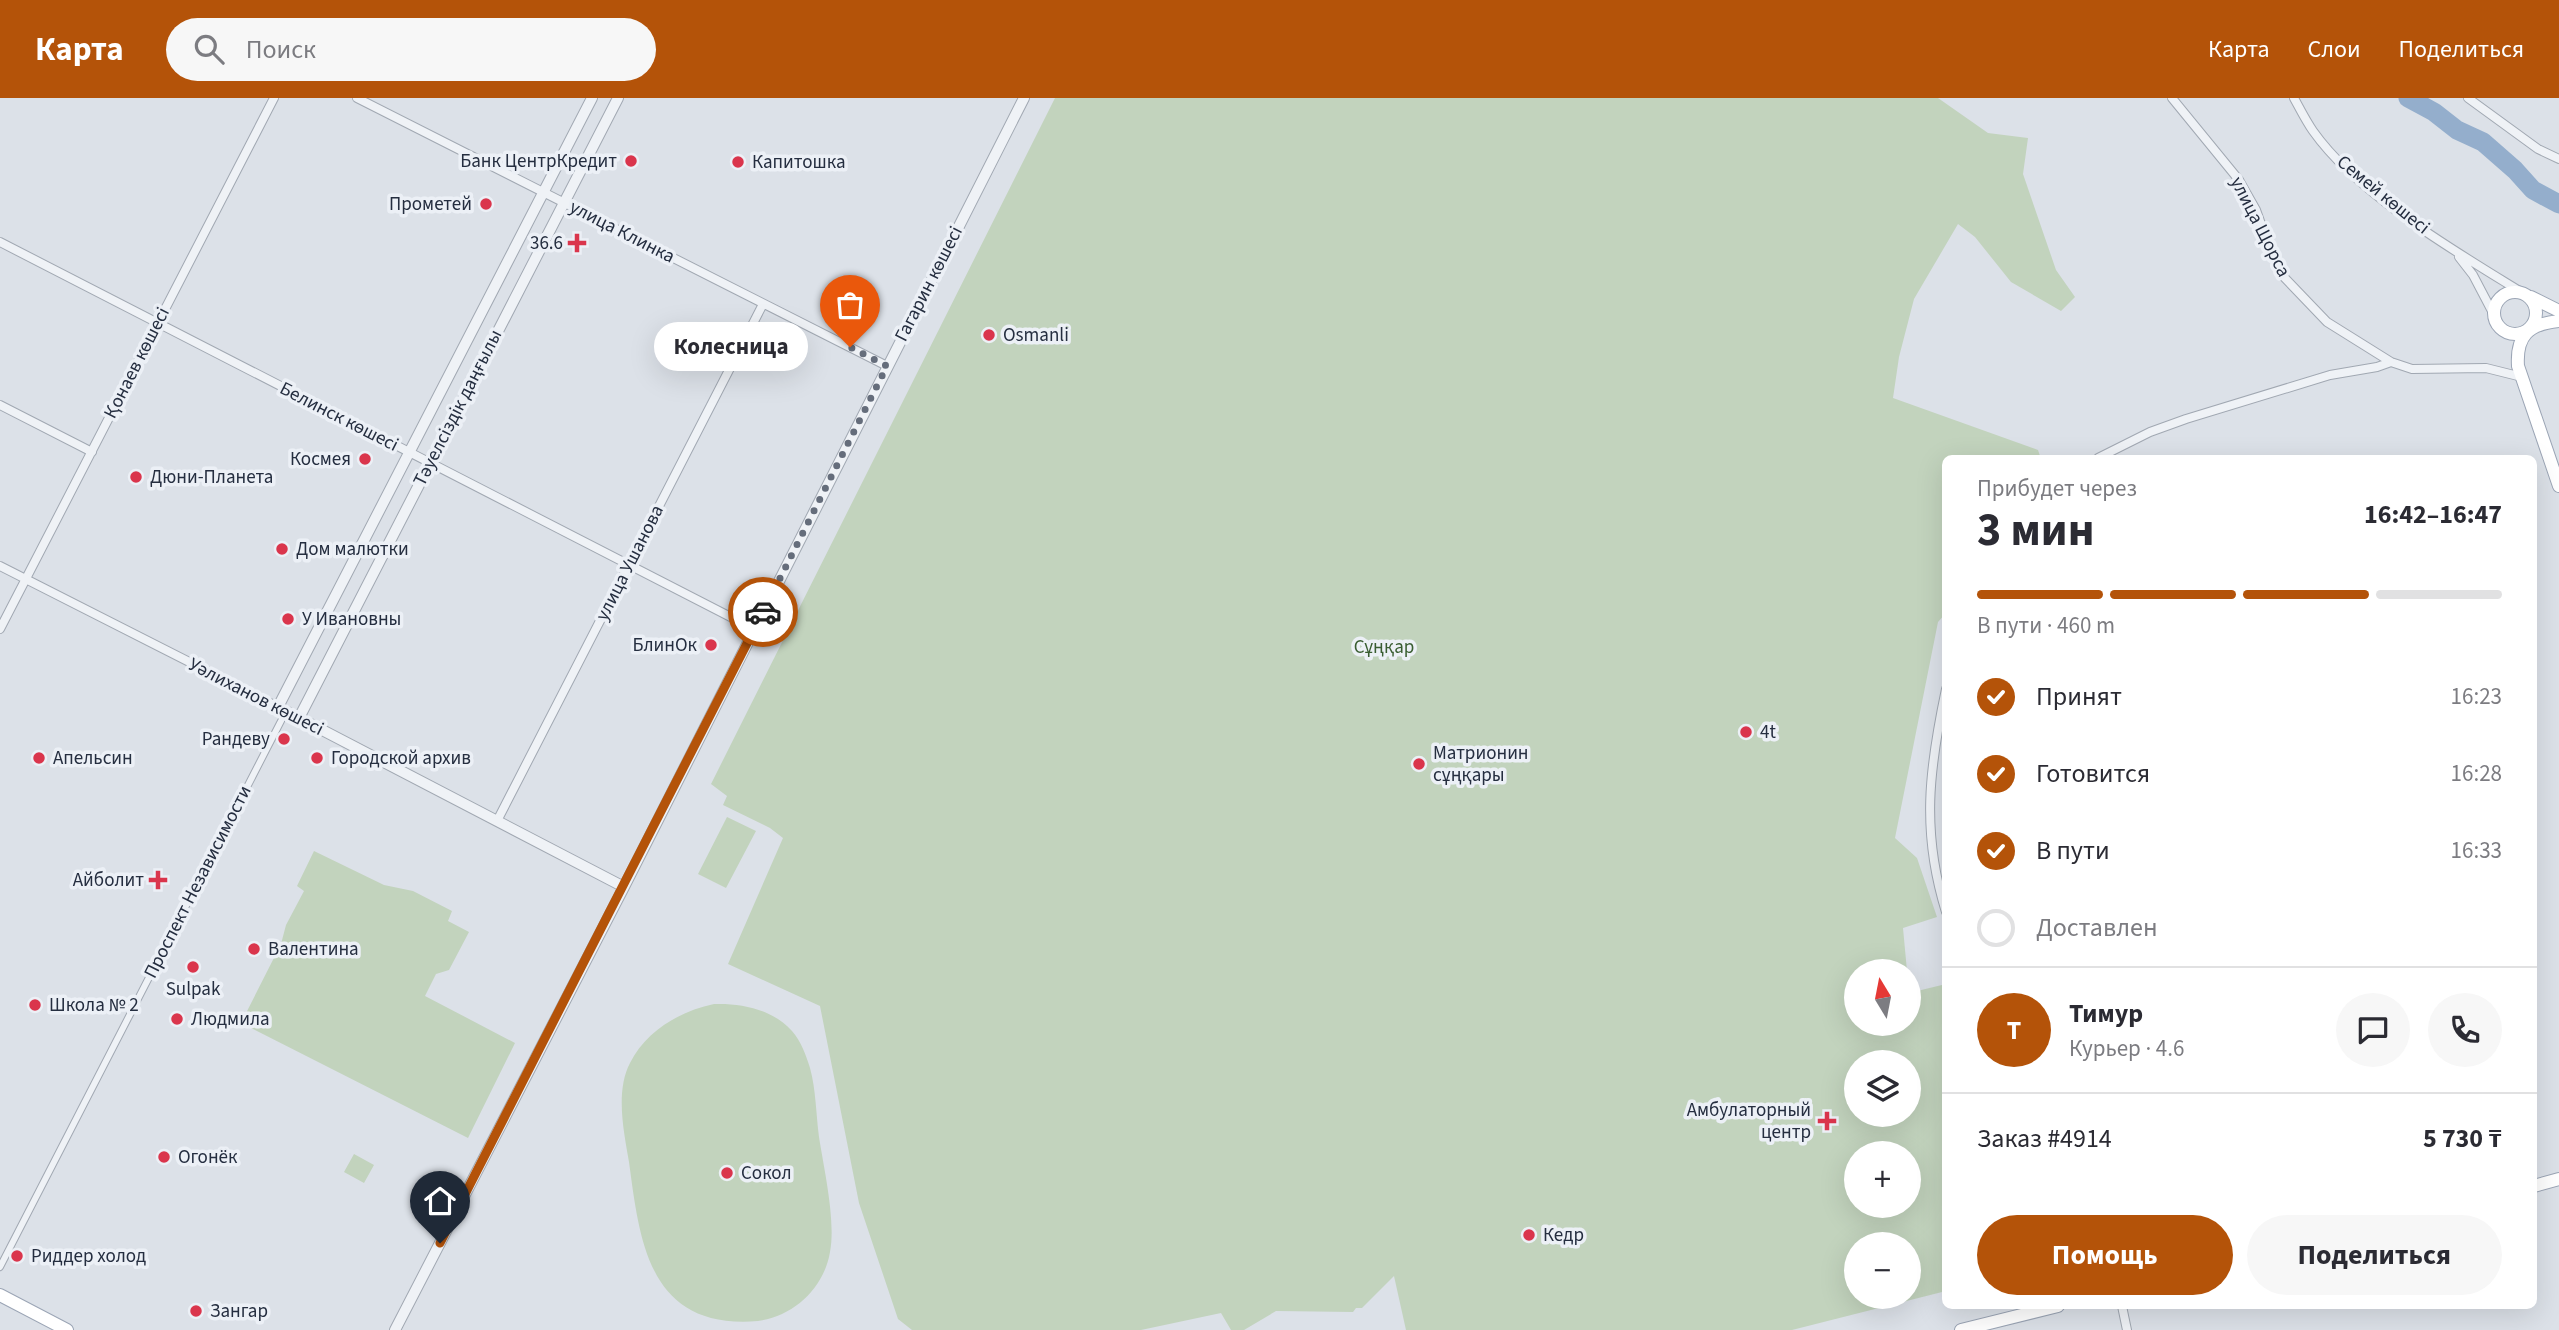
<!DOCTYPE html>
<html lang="ru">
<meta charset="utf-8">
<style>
body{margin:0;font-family:"Source Sans 3",sans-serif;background:#f7f7f7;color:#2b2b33;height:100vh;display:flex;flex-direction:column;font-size:26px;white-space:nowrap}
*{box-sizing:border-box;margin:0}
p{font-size:23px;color:#7c7c81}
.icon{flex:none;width:38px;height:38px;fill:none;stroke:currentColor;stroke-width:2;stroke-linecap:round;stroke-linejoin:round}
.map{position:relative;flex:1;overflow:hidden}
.drawer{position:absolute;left:1942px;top:357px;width:595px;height:854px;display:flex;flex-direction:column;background:#fff;border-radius:10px;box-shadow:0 7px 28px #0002}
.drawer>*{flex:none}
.needle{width:46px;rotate:350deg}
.fabs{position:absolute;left:1844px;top:861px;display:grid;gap:14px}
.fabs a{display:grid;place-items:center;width:77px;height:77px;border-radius:50%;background:#fff;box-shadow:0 7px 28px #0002;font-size:35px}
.pin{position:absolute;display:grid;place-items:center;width:60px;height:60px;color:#fff;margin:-72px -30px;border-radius:50% 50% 50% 0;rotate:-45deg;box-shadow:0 0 7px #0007}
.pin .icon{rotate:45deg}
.courier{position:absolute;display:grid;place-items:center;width:70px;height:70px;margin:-35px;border:5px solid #b45309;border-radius:50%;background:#fff;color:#222;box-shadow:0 2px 9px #0007}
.bubble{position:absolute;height:49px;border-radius:24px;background:#fff;box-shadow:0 7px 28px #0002;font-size:23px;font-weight:700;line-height:49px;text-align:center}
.overview em{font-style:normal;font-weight:700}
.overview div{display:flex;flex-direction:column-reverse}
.overview{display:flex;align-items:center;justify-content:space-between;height:119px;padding:0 35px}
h1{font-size:46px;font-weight:700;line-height:52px}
.bar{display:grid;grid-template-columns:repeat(4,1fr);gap:10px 7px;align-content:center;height:84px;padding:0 35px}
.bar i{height:9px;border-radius:5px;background:#e1e1e2}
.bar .active{background:#b45309}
.bar p{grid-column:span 4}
.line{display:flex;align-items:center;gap:18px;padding:0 35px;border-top:2px solid #e1e1e2}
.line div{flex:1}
.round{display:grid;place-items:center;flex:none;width:74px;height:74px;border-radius:37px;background:#f7f7f7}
ol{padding:0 35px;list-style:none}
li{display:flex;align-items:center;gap:21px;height:77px}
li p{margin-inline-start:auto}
li .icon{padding:7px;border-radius:50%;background:#b45309;color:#fff;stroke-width:4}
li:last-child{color:#7c7c81}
li i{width:38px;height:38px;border:4px solid #e1e1e2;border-radius:50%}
.cta{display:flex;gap:14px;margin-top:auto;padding:14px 35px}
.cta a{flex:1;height:80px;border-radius:42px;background:#b45309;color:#fff;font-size:28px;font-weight:700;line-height:80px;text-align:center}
.cta a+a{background:#f7f7f7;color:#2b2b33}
header{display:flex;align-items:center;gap:42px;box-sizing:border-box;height:98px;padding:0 35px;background:#b45309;color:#fff}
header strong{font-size:33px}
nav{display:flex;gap:38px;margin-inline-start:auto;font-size:24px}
.search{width:490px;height:63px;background:#f7f7f7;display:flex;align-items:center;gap:18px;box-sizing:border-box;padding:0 24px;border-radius:38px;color:#7c7c81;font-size:26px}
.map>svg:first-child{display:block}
.green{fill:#c2d3bd;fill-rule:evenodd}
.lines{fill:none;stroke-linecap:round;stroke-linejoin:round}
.river{stroke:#94aecc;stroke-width:19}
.pedestrian-casing{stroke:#a1a8b2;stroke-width:8}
.minor-casing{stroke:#a1a8b2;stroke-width:10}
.tertiary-casing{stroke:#a1a8b2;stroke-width:12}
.primary-casing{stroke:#9ba5b5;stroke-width:14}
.pedestrian{stroke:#eff2f6;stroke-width:6}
.minor{stroke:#eff2f6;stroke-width:8}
.tertiary{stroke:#eff2f6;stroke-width:10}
.primary{stroke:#fff;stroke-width:12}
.done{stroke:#656d7b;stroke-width:7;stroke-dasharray:0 12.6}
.route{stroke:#b45309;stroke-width:9}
.poi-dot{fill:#da354c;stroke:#ecf0f6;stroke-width:2.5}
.labels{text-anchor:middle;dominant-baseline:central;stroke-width:7;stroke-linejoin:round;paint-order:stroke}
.poi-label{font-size:19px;fill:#252e40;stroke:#ecf0f6;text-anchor:start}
.street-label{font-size:19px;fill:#252e40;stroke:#ecf0f6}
.park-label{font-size:19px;fill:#395d31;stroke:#ecf0f6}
</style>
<header>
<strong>Карта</strong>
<div class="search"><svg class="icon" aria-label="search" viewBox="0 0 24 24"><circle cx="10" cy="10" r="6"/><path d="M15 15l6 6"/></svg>Поиск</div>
<nav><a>Карта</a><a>Слои</a><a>Поделиться</a></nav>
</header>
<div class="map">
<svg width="2559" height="1232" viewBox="0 0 2559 1232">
<rect width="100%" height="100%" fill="#dce1e8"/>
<path class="green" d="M 1055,0 L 1938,0 L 1988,35 L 2028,40 L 2023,76 L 2056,172 L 2075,199 L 2061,213 L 2011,184 L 1975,139 L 1958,126 L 1914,201 L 1899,259 L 1893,300 L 2038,352 L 2040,358 L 2047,360 L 1946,360 L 1946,515 L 1938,524 L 1895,740 L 1917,760 L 1937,819 L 1903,830 L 1907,873 L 1857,873 L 1857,926 L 1909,926 L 1909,882 L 1913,894 L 1946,886 L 1946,1193 L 1792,1232 L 1406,1232 L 1394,1178 L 1362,1210 L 1356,1210 L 1353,1214 L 1276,1213 L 1244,1232 L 1231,1232 L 1221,1215 L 1141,1232 L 912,1232 L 898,1221 L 859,1105 L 820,908 L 728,866 L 783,740 L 770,730 L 723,707 L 727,698 L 711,686 ZM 1857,964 L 1909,964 L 1909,1017 L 1857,1017 ZM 1857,1055 L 1909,1055 L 1909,1108 L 1857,1108 ZM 1857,1146 L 1909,1146 L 1909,1199 L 1857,1199 Z
M 727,719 L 756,733 L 726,790 L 698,776 Z
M 314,753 L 384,787 L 413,793 L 452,813 L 448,823 L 469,834 L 449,872 L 436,876 L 425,898 L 515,945 L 468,1040 L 241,925 L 281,846 L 286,827 L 304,793 L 297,788 Z
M 714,906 C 741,905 772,911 792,933 C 801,943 806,957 810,970 C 816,992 816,1016 819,1039 C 824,1071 836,1123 830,1154 C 824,1190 794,1218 758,1223 C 649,1232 640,1145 629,1064 C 624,1034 615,994 630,965 C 646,933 680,913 714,906 Z
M 354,1056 L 374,1067 L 364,1085 L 344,1074 Z"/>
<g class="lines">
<path class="river" d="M 2408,0 L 2434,14 L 2457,32 L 2483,44 L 2515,72 L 2533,92 L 2559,106"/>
<g class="pedestrian-casing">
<path id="pedestrian" d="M 0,1169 L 281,623"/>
</g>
<g class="minor-casing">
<path id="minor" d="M 357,0 L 887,268
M 2172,0 L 2239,82 L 2256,112 L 2271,154 L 2282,177 L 2327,224 L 2391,264 L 2412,271 L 2486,270 L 2522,279
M 2294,0 C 2300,11 2306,23 2313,33 C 2359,98 2458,155 2526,197
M 2468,0 L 2538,51 L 2559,61
M 0,144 L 754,531
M 2459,159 L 2473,177 L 2494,217
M 0,307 L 92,354
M 2098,360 L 2150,334 L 2186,321 L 2330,277 L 2377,269 L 2391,264
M 0,468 L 278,609
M 0,531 L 274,0
M 1946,591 C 1929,671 1921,734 1946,814
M 497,723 L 763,206
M 2122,1208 L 2127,1232"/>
</g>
<g class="tertiary-casing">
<path id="tertiary" d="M 592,0 L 278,609 L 624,789
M 299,620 L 618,0
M 395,1232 L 624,789 L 1024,0"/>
</g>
<g class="primary-casing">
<path id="primary" d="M2494 215a21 21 0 1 1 42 0a21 21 0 1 1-42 0Z
M 2531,199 L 2559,213
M 2559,223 C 2529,226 2516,237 2518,268 L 2559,388
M 2534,1088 L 2559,1081
M 0,1197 L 67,1232
M 1961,1232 L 2058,1208"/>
</g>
<use href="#pedestrian" class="pedestrian"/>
<use href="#minor" class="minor"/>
<use href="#tertiary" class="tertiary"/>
<use href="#primary" class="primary"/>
</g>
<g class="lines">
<path class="done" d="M 763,514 L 887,268 L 850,249"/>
<path class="route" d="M 440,1145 L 763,514"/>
</g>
<g class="poi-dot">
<circle cx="631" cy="63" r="7"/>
<circle cx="738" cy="64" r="7"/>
<circle cx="486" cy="106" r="7"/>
<path d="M573.5 134.5h7v7h7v7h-7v7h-7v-7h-7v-7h7z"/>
<circle cx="989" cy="237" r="7"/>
<circle cx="365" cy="361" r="7"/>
<circle cx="136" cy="379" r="7"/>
<circle cx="282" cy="451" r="7"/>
<circle cx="288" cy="521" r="7"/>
<circle cx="711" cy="547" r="7"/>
<circle cx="1746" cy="634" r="7"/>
<circle cx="284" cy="641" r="7"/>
<circle cx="39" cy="660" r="7"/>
<circle cx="317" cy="660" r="7"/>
<circle cx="1419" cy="666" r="7"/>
<path d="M154.5 771.5h7v7h7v7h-7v7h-7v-7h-7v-7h7z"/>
<circle cx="254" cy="851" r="7"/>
<circle cx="193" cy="869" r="7"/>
<circle cx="35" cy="907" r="7"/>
<circle cx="177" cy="921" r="7"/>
<path d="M1823.5 1012.5h7v7h7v7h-7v7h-7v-7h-7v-7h7z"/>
<circle cx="164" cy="1059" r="7"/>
<circle cx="727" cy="1075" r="7"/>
<circle cx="1529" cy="1137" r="7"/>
<circle cx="17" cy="1158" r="7"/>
<circle cx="196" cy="1213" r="7"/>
</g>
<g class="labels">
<g class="poi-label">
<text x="617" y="63" text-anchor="end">Банк ЦентрКредит</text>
<text x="752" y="64">Капитошка</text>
<text x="472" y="106" text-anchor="end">Прометей</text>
<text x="563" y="145" text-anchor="end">36.6</text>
<text x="1003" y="237">Osmanli</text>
<text x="351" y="361" text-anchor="end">Космея</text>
<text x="150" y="379">Дюни-Планета</text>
<text x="296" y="451">Дом малютки</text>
<text x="302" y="521">У Ивановны</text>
<text x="697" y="547" text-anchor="end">БлинОк</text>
<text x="1760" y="634">4t</text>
<text x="270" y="641" text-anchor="end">Рандеву</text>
<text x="1433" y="655">Матрионин<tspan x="1433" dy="22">сұңқары</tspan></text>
<text x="53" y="660">Апельсин</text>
<text x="331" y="660">Городской архив</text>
<text x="144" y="782" text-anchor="end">Айболит</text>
<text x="268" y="851">Валентина</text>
<text x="193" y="891" text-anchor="middle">Sulpak</text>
<text x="49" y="907">Школа № 2</text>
<text x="191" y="921">Людмила</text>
<text x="1811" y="1012" text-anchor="end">Амбулаторный<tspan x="1811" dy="22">центр</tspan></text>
<text x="178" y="1059">Огонёк</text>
<text x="741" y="1075">Сокол</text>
<text x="1543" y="1137">Кедр</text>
<text x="31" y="1158">Риддер холод</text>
<text x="210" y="1213">Зангар</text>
</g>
<g class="street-label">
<text transform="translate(2383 97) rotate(39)">Семей көшесі</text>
<text transform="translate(2260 129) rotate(63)">улица Щорса</text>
<text transform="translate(622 134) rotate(27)">улица Клинка</text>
<text transform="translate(929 186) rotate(-63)">Гагарин көшесі</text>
<text transform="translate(137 265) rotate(-63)">Қонаев көшесі</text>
<text transform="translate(458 310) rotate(-63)">Тәуелсіздік даңғылы</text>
<text transform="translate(339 319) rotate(27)">Белинск көшесі</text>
<text transform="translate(630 465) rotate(-63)">улица Ушанова</text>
<text transform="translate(256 599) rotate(27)">Уәлиханов көшесі</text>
<text transform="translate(198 784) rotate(-63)">Проспект Независимости</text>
</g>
<g class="park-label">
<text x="1384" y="549">Сұңқар</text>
</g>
</g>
</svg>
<div class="fabs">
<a><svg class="needle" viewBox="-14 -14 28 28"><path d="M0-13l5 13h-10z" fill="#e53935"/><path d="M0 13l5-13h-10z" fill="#7c7c81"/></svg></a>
<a><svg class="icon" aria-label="layers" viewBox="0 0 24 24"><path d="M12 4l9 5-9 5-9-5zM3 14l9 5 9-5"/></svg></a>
<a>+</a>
<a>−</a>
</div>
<div class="pin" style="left:850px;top:249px;background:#ea580c"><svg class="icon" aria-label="bag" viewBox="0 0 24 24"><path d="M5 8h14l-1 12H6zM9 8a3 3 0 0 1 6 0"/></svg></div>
<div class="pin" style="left:440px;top:1145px;background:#1f2937"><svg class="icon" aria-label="home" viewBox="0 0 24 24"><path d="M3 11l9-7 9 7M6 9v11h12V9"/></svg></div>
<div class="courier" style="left:763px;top:514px"><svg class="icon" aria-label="car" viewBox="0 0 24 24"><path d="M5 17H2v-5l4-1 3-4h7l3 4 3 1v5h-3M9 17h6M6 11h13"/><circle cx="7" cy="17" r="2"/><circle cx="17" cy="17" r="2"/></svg></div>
<div class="bubble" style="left:654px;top:224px;width:154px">Колесница</div>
<section class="drawer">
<div class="overview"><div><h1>3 мин</h1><p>Прибудет через</p></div><em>16:42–16:47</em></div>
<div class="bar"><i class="active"></i><i class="active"></i><i class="active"></i><i></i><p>В пути · 460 m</p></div>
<ol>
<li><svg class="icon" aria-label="check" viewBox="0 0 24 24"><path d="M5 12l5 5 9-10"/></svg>Принят<p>16:23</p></li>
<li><svg class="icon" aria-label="check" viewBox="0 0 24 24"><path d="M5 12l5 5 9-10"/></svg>Готовится<p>16:28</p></li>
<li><svg class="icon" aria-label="check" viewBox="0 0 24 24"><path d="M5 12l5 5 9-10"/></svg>В пути<p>16:33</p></li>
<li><i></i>Доставлен</li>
</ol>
<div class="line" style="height:126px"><b class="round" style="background:#b45309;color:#fff">Т</b><div><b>Тимур</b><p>Курьер · 4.6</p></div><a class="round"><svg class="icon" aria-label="chat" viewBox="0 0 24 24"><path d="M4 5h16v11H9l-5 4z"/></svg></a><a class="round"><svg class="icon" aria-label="phone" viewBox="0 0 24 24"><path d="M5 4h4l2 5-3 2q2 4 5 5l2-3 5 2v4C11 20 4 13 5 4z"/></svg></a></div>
<div class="line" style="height:91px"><div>Заказ #4914</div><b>5 730 ₸</b></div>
<div class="cta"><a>Помощь</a><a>Поделиться</a></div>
</section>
</div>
